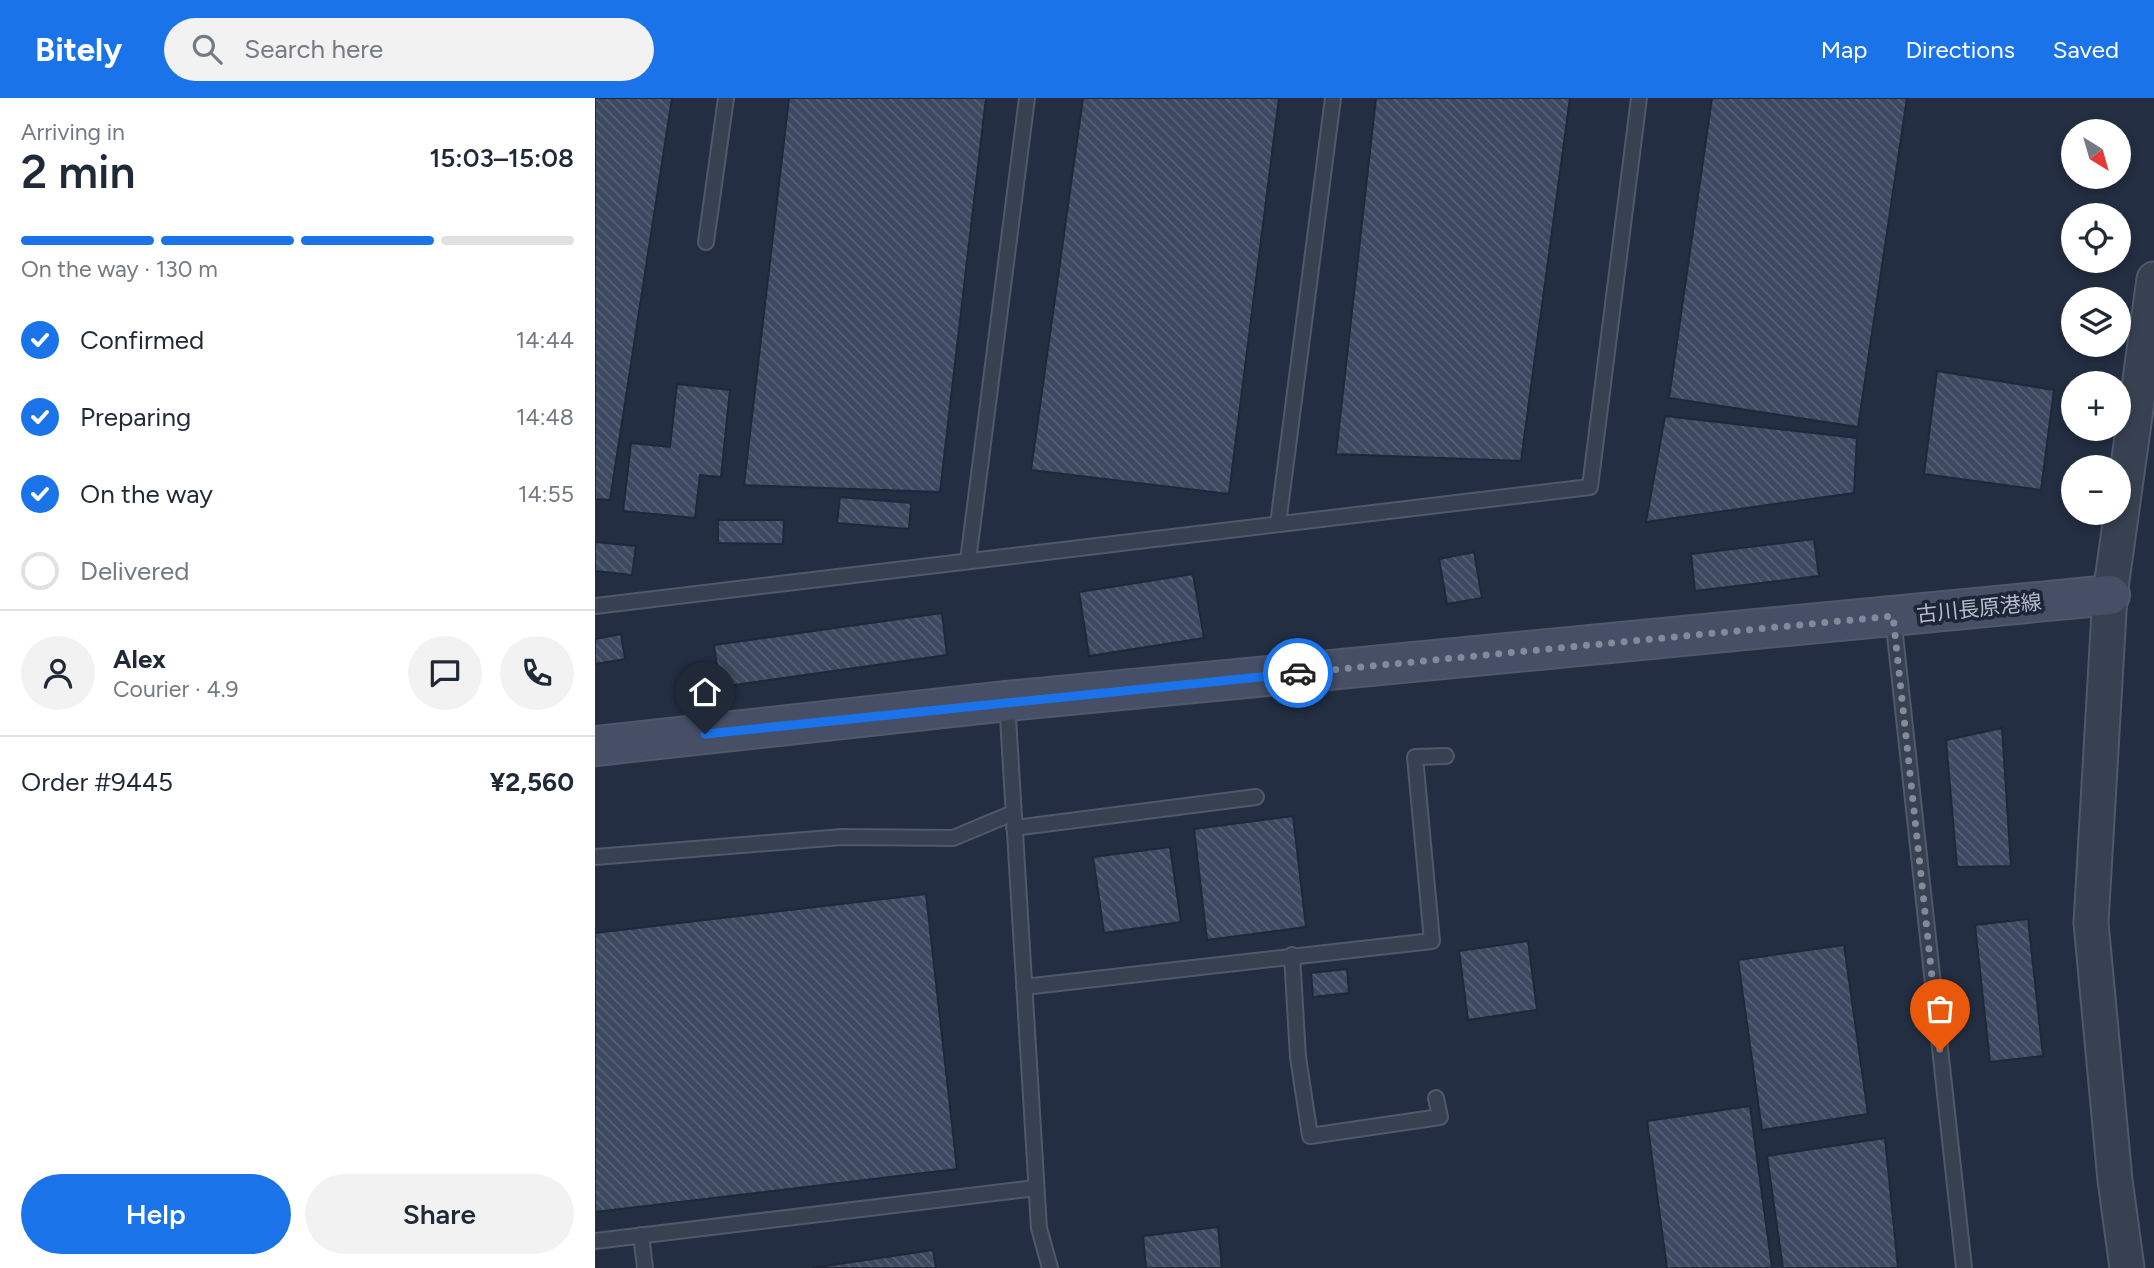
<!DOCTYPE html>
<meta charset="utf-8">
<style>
body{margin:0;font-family:Figtree,"Noto Sans JP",sans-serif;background:#f2f2f3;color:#1f2937;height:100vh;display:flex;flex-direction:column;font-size:26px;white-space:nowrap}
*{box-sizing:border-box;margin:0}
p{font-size:23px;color:#747a83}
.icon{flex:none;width:38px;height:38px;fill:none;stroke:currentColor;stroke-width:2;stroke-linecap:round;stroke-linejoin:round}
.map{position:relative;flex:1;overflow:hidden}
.side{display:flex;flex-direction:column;background:#fff;width:595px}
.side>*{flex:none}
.needle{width:46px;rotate:143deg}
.controls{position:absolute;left:1466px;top:21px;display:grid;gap:14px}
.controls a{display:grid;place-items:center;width:70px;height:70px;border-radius:50%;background:#fff;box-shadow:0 4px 10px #0003;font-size:35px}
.pin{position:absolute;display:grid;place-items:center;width:60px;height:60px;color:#fff;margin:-72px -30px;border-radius:50% 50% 50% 0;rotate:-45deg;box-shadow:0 0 7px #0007}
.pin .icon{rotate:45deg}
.courier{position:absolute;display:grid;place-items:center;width:70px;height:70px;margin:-35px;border:5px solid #1a73e8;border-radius:50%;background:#fff;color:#222;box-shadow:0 2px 9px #0007}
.headline em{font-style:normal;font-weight:600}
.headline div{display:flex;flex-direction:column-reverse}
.headline{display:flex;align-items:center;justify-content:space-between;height:119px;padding:0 21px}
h1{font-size:46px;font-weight:600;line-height:52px}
.bar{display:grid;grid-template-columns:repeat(4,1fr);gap:10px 7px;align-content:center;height:84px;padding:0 21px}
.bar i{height:9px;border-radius:5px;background:#e0e1e3}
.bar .active{background:#1a73e8}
.bar p{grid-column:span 4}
.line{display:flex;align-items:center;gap:18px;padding:0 21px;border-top:2px solid #e0e1e3}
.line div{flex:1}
.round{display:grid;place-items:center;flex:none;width:74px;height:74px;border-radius:37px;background:#f2f2f3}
ol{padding:0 21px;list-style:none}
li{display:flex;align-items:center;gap:21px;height:77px}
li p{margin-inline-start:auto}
li .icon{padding:7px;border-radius:50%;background:#1a73e8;color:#fff;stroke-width:4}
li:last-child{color:#747a83}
li i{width:38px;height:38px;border:4px solid #e0e1e3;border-radius:50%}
.button{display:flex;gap:14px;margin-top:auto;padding:14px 21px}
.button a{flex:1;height:80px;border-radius:42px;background:#1a73e8;color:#fff;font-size:28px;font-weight:600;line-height:80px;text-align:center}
.button a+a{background:#f2f2f3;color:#1f2937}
header{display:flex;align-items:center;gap:42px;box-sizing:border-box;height:98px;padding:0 35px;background:#1a73e8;color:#fff}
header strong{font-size:33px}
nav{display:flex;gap:38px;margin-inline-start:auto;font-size:24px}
.search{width:490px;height:63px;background:#f2f2f3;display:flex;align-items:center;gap:18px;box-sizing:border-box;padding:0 24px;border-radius:38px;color:#747a83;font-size:26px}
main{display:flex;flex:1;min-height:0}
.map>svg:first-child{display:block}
.building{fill:url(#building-back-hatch);stroke:#1f2839;stroke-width:2}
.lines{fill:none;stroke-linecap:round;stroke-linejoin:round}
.service-casing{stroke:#505969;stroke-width:18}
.tertiary-casing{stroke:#505969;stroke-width:37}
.secondary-casing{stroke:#505969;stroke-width:42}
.service{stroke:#384152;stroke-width:14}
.tertiary{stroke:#384152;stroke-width:33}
.secondary{stroke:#464f65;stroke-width:38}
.done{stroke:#828a9c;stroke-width:7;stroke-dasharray:0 12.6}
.route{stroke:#1a73e8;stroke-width:9}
.labels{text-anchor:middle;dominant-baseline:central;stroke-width:7;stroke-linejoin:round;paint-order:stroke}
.street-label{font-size:21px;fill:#b5bccc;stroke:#1d2637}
</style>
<header>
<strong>Bitely</strong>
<div class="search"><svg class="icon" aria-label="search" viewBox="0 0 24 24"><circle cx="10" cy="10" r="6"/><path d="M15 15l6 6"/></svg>Search here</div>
<nav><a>Map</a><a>Directions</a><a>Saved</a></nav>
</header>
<main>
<section class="side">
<div class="headline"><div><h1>2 min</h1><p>Arriving in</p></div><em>15:03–15:08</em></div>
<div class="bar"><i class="active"></i><i class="active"></i><i class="active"></i><i></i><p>On the way · 130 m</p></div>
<ol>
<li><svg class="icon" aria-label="check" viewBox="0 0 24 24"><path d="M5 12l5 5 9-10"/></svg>Confirmed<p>14:44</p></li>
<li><svg class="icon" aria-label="check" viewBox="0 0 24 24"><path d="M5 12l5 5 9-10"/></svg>Preparing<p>14:48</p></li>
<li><svg class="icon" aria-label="check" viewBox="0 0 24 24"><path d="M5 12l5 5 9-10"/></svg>On the way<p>14:55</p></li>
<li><i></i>Delivered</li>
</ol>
<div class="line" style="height:126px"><a class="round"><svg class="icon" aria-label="person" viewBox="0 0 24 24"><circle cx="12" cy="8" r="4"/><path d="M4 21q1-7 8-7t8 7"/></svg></a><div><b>Alex</b><p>Courier · 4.9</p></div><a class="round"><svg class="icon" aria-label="chat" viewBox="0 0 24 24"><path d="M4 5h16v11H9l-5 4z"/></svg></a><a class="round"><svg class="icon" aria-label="phone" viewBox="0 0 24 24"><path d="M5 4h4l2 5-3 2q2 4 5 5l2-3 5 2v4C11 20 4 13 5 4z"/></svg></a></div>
<div class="line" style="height:91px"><div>Order #9445</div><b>¥2,560</b></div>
<div class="button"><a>Help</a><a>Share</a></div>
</section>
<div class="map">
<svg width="1559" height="1170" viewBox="0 0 1559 1170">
<defs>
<pattern id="building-back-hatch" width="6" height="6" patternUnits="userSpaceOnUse" patternTransform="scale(1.75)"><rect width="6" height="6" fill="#3d4960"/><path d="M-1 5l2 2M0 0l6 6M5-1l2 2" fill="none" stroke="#576176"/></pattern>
</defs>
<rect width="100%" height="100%" fill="#232e42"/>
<path class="building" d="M 0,0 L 77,0 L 15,402 L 0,401 Z
M 194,0 L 391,0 L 345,394 L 149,387 Z
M 488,0 L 684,0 L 634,396 L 436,372 Z
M 781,0 L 975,0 L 926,363 L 741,356 Z
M 1117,0 L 1312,0 L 1263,329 L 1074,300 Z
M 1342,273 L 1459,292 L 1446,392 L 1329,376 Z
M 82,286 L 135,292 L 126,379 L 105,377 L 100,420 L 28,413 L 36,345 L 75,349 Z
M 1070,318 L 1262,340 L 1259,395 L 1051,424 Z
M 245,399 L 316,405 L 314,431 L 242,425 Z
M 123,422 L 189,422 L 188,446 L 123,445 Z
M 1219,441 L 1224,478 L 1100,493 L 1096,456 Z
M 0,444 L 41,448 L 37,477 L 0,473 Z
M 879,454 L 887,500 L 852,506 L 844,461 Z
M 598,476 L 609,540 L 494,558 L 484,494 Z
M 347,515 L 352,557 L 125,589 L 119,547 Z
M 26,536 L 30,561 L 0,566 L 0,541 Z
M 1407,630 L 1416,768 L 1362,769 L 1351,642 Z
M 698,718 L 711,829 L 612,842 L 599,731 Z
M 575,749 L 586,824 L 509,835 L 498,759 Z
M 331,796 L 362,1071 L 0,1114 L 0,835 Z
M 1433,821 L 1448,958 L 1395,964 L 1380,827 Z
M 933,843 L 942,912 L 873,922 L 864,853 Z
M 1249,847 L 1273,1016 L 1167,1032 L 1143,862 Z
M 752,871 L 754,895 L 718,899 L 716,875 Z
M 1155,1008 L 1177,1170 L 1072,1170 L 1052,1023 Z
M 1290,1040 L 1303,1170 L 1188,1170 L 1172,1058 Z
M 623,1129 L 627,1170 L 551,1170 L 548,1138 Z
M 338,1152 L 341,1170 L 217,1170 Z"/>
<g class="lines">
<g class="service-casing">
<path id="service" d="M 111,144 L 131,0
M 683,426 L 738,0
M 373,463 L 432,0
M 0,508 L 995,389 L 1044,0
M 1298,519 L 1369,1170
M 412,603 L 444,1130 L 455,1170
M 419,730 L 661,699
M 0,759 L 247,739 L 358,740 L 418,715
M 697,857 L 703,959 L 715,1038 L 845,1019 L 841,1000
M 429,889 L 837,843 L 820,659 L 851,658
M 46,1137 L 50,1170
M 0,1143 L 441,1090"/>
</g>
<g class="tertiary-casing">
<path id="tertiary" d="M 1532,1170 L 1520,1082 L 1496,825 L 1515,497 L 1559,181"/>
</g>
<g class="secondary-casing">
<path id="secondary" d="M 0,648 L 412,603 L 1515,497"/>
</g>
<use href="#service" class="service"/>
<use href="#tertiary" class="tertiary"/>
<use href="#secondary" class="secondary"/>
</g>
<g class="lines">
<path class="done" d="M 703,575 L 1298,518 L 1345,953"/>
<path class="route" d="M 110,636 L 703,575"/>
</g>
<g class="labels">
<g class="street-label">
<text transform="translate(1384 510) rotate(-6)">古川長原港線</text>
</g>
</g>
</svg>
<div class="controls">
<a><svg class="needle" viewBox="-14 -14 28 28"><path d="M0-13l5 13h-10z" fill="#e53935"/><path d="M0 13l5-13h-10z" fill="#747a83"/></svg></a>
<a><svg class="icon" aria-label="locate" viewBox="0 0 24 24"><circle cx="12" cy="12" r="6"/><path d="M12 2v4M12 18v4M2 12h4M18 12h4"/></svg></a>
<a><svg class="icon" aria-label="layers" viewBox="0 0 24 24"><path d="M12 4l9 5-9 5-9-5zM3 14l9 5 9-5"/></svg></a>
<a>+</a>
<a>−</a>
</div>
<div class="pin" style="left:1345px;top:953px;background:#ea580c"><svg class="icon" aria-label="bag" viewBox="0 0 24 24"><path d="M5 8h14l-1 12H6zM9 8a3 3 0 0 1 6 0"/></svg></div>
<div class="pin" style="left:110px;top:636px;background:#1f2937"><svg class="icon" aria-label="home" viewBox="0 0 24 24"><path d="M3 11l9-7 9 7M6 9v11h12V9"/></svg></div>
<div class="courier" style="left:703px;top:575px"><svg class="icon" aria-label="car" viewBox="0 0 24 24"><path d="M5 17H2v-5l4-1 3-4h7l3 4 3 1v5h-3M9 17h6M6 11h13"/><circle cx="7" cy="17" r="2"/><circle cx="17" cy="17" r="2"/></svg></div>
</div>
</main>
